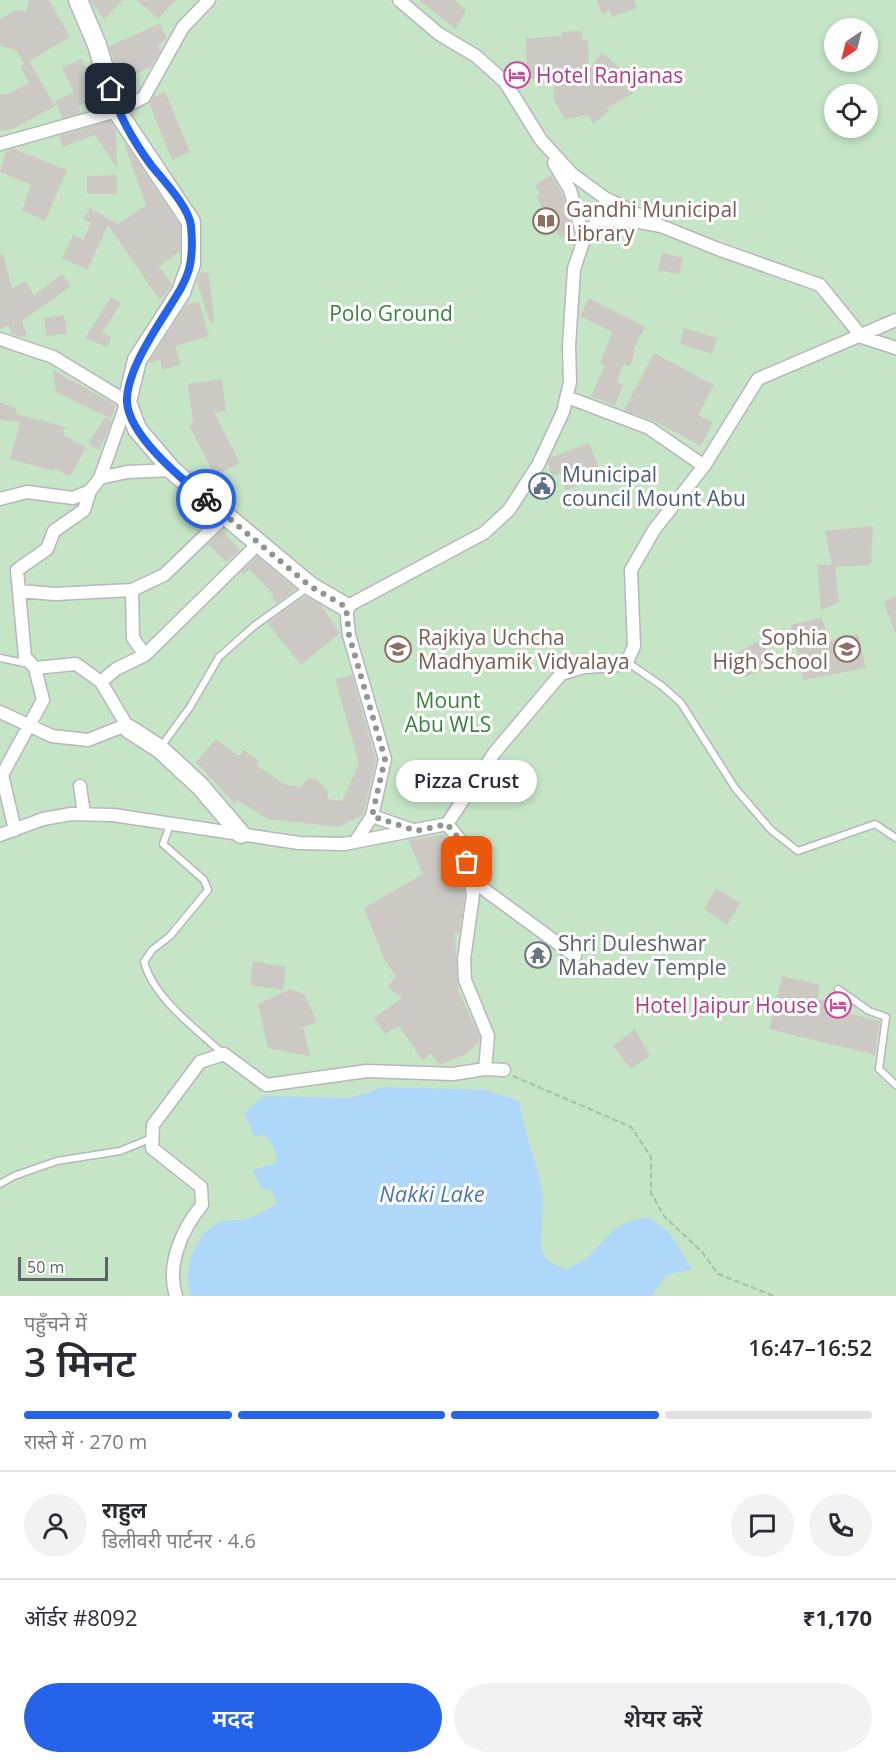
<!DOCTYPE html>
<html lang="hi">
<meta charset="utf-8">
<style>
body{margin:0;font-family:"Open Sans","Noto Sans Devanagari",sans-serif;background:#f2f2f3;color:#2b2b33;height:100vh;display:flex;flex-direction:column;font-size:22px;white-space:nowrap}
*{box-sizing:border-box;margin:0}
p{font-size:20px;color:#7c7c81}
.icon{flex:none;width:33px;height:33px;fill:none;stroke:currentColor;stroke-width:2;stroke-linecap:round;stroke-linejoin:round}
.map{position:relative;height:1296px;overflow:hidden}
.sheet{display:flex;flex-direction:column;background:#fff;flex:1}
.sheet>*{flex:none}
.needle{width:39px;rotate:215deg}
.fabs{position:absolute;left:824px;top:18px;display:grid;gap:12px}
.fabs a{display:grid;place-items:center;width:54px;height:54px;border-radius:50%;background:#fff;box-shadow:0 3px 9px #0003;font-size:30px}
.scale{position:absolute;left:18px;bottom:15px;width:90px;box-sizing:border-box;padding-left:6px;border:3px solid #5f6267;border-top:0;font-size:16px;line-height:21px;white-space:nowrap;color:#5f6267;-webkit-text-stroke:4px #fff;paint-order:stroke}
.pin{position:absolute;display:grid;place-items:center;width:51px;height:51px;color:#fff;margin:-26px;border-radius:12px;box-shadow:0 3px 9px #0006}
.courier{position:absolute;display:grid;place-items:center;width:60px;height:60px;margin:-30px;border:4px solid #2563eb;border-radius:50%;background:#fff;color:#222;box-shadow:0 2px 8px #0007}
.bubble{position:absolute;height:42px;border-radius:21px;background:#fff;box-shadow:0 3px 9px #0003;font-size:20px;font-weight:600;line-height:42px;text-align:center}
.head em{font-style:normal;font-weight:600}
.head div{display:flex;flex-direction:column-reverse}
.head{display:flex;align-items:center;justify-content:space-between;height:102px;padding:0 24px}
h1{font-size:39px;font-weight:600;line-height:45px}
.bar{display:grid;grid-template-columns:repeat(4,1fr);gap:9px 6px;align-content:center;height:72px;padding:0 24px}
.bar i{height:8px;border-radius:4px;background:#e1e1e2}
.bar .on{background:#2563eb}
.bar p{grid-column:span 4}
.line{display:flex;align-items:center;gap:15px;padding:0 24px;border-top:2px solid #e1e1e2}
.line div{flex:1}
.round{display:grid;place-items:center;flex:none;width:63px;height:63px;border-radius:32px;background:#f2f2f3}
.cta{display:flex;gap:12px;margin-top:auto;padding:12px 24px}
.cta a{flex:1;height:69px;border-radius:36px;background:#2563eb;color:#fff;font-size:24px;font-weight:600;line-height:69px;text-align:center}
.cta a+a{background:#f2f2f3;color:#2b2b33}
.map>svg:first-child{display:block}
.green{fill:#c6e5c7;fill-rule:evenodd}
.water{fill:#aed7f9}
.building{fill:#ccc9c4}
.lines{fill:none;stroke-linecap:round;stroke-linejoin:round}
.service-casing{stroke:#b5b7bb;stroke-width:9}
.minor-casing{stroke:#b5b7bb;stroke-width:15}
.secondary-casing{stroke:#b4b6bb;stroke-width:21}
.path{stroke:#9ec3aa;stroke-width:2;stroke-dasharray:6 3;stroke-linecap:butt}
.service{stroke:#fff;stroke-width:6}
.minor{stroke:#fff;stroke-width:12}
.secondary{stroke:#fff;stroke-width:18}
.done{stroke:#929394;stroke-width:6;stroke-dasharray:0 10.8}
.route{stroke:#2563eb;stroke-width:8}
.labels{text-anchor:middle;dominant-baseline:central;stroke-width:6;stroke-linejoin:round;paint-order:stroke}
.hotel-label{font-size:21px;fill:#b23c85;stroke:#fff;text-anchor:start}
.education-label{font-size:21px;fill:#785e54;stroke:#fff;text-anchor:start}
.park-label{font-size:21px;fill:#3b8140;stroke:#fff}
.service-label{font-size:21px;fill:#4e5e75;stroke:#fff;text-anchor:start}
.worship-label{font-size:21px;fill:#5b616d;stroke:#fff;text-anchor:start}
.water-label{font-size:22px;font-style:italic;fill:#4b78ab;stroke:#fff}
</style>
<div class="map">
<svg width="896" height="1296" viewBox="0 0 896 1296">
<rect width="100%" height="100%" fill="#f0eee8"/>
<path class="green" d="M 0,0 L 896,0 L 896,1296 L 0,1296 ZM 834,28 L 867,28 L 867,62 L 834,62 ZM 834,94 L 867,94 L 867,128 L 834,128 Z"/>
<path class="water" d="M 384,1087 L 486,1090 L 519,1101 C 524,1132 536,1160 542,1191 C 545,1207 539,1240 542,1251 C 546,1262 556,1266 567,1269 C 574,1265 582,1262 588,1257 C 611,1235 614,1220 650,1218 L 669,1232 L 692,1269 L 666,1275 L 652,1296 L 191,1296 C 182,1273 193,1239 214,1225 C 223,1219 237,1221 247,1219 C 257,1216 268,1209 277,1204 L 272,1191 L 261,1188 L 252,1170 L 276,1163 C 277,1150 273,1143 263,1134 L 255,1137 L 244,1113 L 263,1096 L 350,1098 Z"/>
<path class="building" d="M 29,0 L 49,0 L 70,37 L 24,64 L 16,50 L 0,46 L 0,19 L 16,10 L 26,12 Z
M 90,0 L 123,0 L 104,19 Z
M 137,0 L 176,0 L 158,19 Z
M 418,0 L 454,0 L 466,10 L 456,29 Z
M 597,0 L 634,0 L 637,8 L 612,17 L 609,10 L 602,15 Z
M 160,24 L 167,39 L 158,45 L 160,51 L 151,67 L 120,81 L 109,46 Z
M 582,31 L 583,40 L 588,40 L 589,70 L 602,53 L 632,78 L 632,94 L 607,108 L 609,111 L 593,124 L 588,115 L 565,119 L 553,98 L 555,78 L 527,79 L 526,38 L 562,36 L 562,32 Z
M 82,59 L 99,96 L 78,106 L 81,113 L 63,118 L 55,101 L 74,92 L 62,68 Z
M 29,61 L 55,106 L 14,129 L 0,131 L 0,95 L 10,93 L 29,83 L 20,66 Z
M 165,92 L 190,152 L 172,160 L 149,103 L 154,97 Z
M 110,121 L 116,129 L 117,168 L 95,135 L 63,147 L 59,136 Z
M 123,140 L 180,225 L 180,252 L 159,266 L 172,284 L 166,294 L 159,299 L 108,225 L 87,270 L 62,258 L 73,235 L 83,240 L 91,223 L 83,219 L 90,208 L 118,224 L 146,205 Z
M 14,149 L 67,170 L 45,221 L 22,210 L 31,185 L 0,172 L 6,151 Z
M 117,175 L 117,194 L 87,194 L 87,176 Z
M 551,175 L 563,195 L 573,231 L 561,239 L 536,197 L 540,194 L 535,185 Z
M 662,253 L 683,258 L 679,274 L 658,270 Z
M 3,254 L 12,289 L 26,281 L 34,296 L 62,274 L 71,286 L 22,321 L 27,335 L 21,337 L 12,334 L 9,326 L 0,329 L 0,255 Z
M 208,272 L 215,321 L 210,323 L 197,282 L 200,273 Z
M 111,297 L 121,303 L 102,333 L 111,337 L 107,347 L 85,338 Z
M 589,298 L 645,327 L 633,350 L 635,351 L 630,366 L 623,364 L 617,382 L 623,385 L 615,406 L 591,396 L 605,366 L 600,364 L 612,332 L 580,316 Z
M 199,302 L 209,336 L 175,346 L 181,365 L 163,370 L 160,360 L 148,363 L 186,305 Z
M 64,315 L 67,333 L 47,336 L 44,318 Z
M 684,328 L 717,338 L 712,354 L 680,344 Z
M 654,353 L 714,385 L 698,415 L 713,422 L 701,446 L 652,420 L 624,410 Z
M 53,370 L 116,405 L 111,419 L 56,392 Z
M 222,379 L 226,411 L 214,412 L 240,463 L 215,476 L 189,425 L 193,423 L 188,384 Z
M 0,402 L 16,408 L 16,414 L 65,427 L 63,435 L 86,447 L 70,477 L 54,468 L 53,471 L 10,459 L 20,422 L 0,420 Z
M 105,417 L 112,421 L 99,450 L 88,444 Z
M 589,443 L 602,476 L 566,490 L 560,473 L 552,476 L 548,464 L 550,458 Z
M 873,526 L 871,565 L 835,567 L 839,602 L 821,611 L 817,565 L 832,565 L 825,531 Z
M 224,529 L 226,531 L 224,533 L 240,550 L 226,562 L 208,544 Z
M 257,556 L 296,589 L 277,603 L 271,596 L 273,594 L 249,569 L 243,575 L 241,572 Z
M 305,596 L 321,605 L 340,633 L 301,665 L 267,623 Z
M 896,596 L 896,632 L 895,633 L 884,602 Z
M 822,617 L 829,641 L 858,634 L 866,668 L 803,680 L 791,625 Z
M 762,639 L 773,665 L 746,677 L 738,652 Z
M 352,675 L 376,760 L 363,815 L 339,827 L 268,819 L 237,800 L 235,804 L 196,762 L 216,739 L 239,756 L 244,750 L 259,761 L 256,765 L 284,784 L 300,787 L 309,778 L 316,779 L 327,790 L 328,799 L 342,801 L 359,764 L 335,679 Z
M 445,835 L 456,849 L 465,895 L 459,935 L 455,931 L 458,990 L 480,1037 L 479,1042 L 466,1054 L 439,1065 L 431,1053 L 423,1061 L 399,1026 L 385,1034 L 374,1018 L 402,998 L 388,987 L 396,976 L 385,961 L 364,908 L 423,874 L 408,840 Z
M 716,888 L 740,903 L 727,925 L 704,909 Z
M 253,961 L 286,967 L 283,990 L 250,985 Z
M 782,976 L 820,985 L 817,999 L 839,1004 L 837,1010 L 880,1021 L 875,1055 L 769,1029 Z
M 290,989 L 304,994 L 317,1022 L 303,1027 L 310,1056 L 268,1048 L 258,1004 Z
M 635,1029 L 650,1056 L 631,1069 L 613,1046 Z"/>
<g class="lines">
<g class="service-casing">
<path id="service" d="M 0,658 L 29,664
M 627,662 L 662,686 L 681,703 L 735,788 L 771,830 L 798,851 L 875,824 L 896,838
M 160,748 L 190,707 L 219,657 L 254,626 L 307,588
M 170,825 L 163,844 L 204,880 L 208,890 L 170,936 L 152,950 L 144,962 C 154,999 196,1028 223,1054
M 838,989 L 869,1011 L 886,1017 L 879,1069 L 896,1085
M 0,1184 L 14,1176 L 57,1161 L 120,1151 L 152,1138"/>
</g>
<g class="minor-casing">
<path id="minor" d="M 399,0 L 439,34 L 476,56 L 505,82 L 541,140 L 572,174 L 605,198 L 661,226 L 718,249 L 820,285 L 862,337 L 896,348
M 0,144 L 117,111 L 144,97 L 183,27 L 209,0
M 554,163 L 570,190 L 584,239
M 0,339 L 53,357 L 127,402 L 100,478 L 90,491 L 73,498 L 27,492 L 0,499
M 567,397 L 649,428 L 704,466
M 100,478 L 127,472 L 172,470
M 132,590 L 133,638 L 145,655
M 19,591 L 55,594 L 132,590 L 164,575 L 217,524 L 223,513
M 35,668 L 76,664 L 101,682 L 129,729
M 101,682 L 116,669 L 145,655 L 259,543
M 0,712 L 52,736 L 88,740 L 121,727 L 129,729
M 80,786 L 84,814
M 372,816 L 413,830
M 447,824 L 464,845 L 473,895 L 464,959 L 465,980 L 488,1036 L 485,1069
M 15,830 L 2,775 L 43,700 L 35,668 L 25,657 L 17,570 L 47,549 L 54,531 L 84,510 L 90,491
M 0,835 L 43,819 L 71,814 L 113,815 L 299,843 L 344,844 L 447,824 L 495,752 L 561,674 L 584,667 L 620,665 L 627,662 L 634,646 L 631,570 L 654,530 L 704,466 L 758,379 L 896,320
M 356,841 L 372,816 L 385,759 L 349,635 L 346,607 L 484,533 L 509,510 L 538,465 L 563,412 L 570,382 L 569,346 L 574,269 L 584,239 L 598,220 L 639,222 L 661,226
M 470,879 L 575,956
M 176,1296 C 166,1265 182,1229 202,1205 L 201,1187 L 152,1148 L 153,1125 L 200,1062 L 224,1054 L 266,1085 L 367,1071 L 453,1074 L 485,1069 L 504,1070"/>
</g>
<g class="secondary-casing">
<path id="secondary" d="M 78,0 L 97,45 L 117,111 L 191,222 L 191,264 L 181,292 L 137,360 L 127,402 L 137,429 L 172,470 L 189,485 L 310,586 L 346,607
M 129,729 L 160,749 L 200,786 L 241,834"/>
</g>
<path class="path" d="M 513,1076 L 631,1127 L 651,1157 L 651,1193 L 664,1216 L 702,1252 L 718,1274 L 774,1296"/>
<use href="#service" class="service"/>
<use href="#minor" class="minor"/>
<use href="#secondary" class="secondary"/>
</g>
<g class="lines">
<path class="done" d="M 206,499 L 310,586 L 346,607 L 349,635 L 385,759 L 372,816 L 416,831 L 447,824 L 464,845 L 467,862"/>
<path class="route" d="M 111,89 C 119,116 134,142 151,165 C 163,180 189,207 191,226 C 195,270 187,279 165,314 C 151,336 126,375 127,402 C 129,436 182,479 206,499"/>
</g>
<defs>
<g id="hotel-ring" transform="scale(1.35)"><circle r="9.5" fill="#fff" stroke="#d1479c" stroke-width="1.5"/><path d="M-6-4.5h1.5V1H6V5H4.5V3h-9V5H-6ZM-4 0a1.8 1.8 0 1 1 3.6 0ZM.5 0V-2.5h3Q6-2.5 6 0Z" fill="#d1479c"/></g>
<g id="library-ring" transform="scale(1.35)"><circle r="9.5" fill="#fff" stroke="#8d6e63" stroke-width="1.5"/><path d="M-6-4Q-3-5.5-.7-3.5V5Q-3 3-6 4ZM6-4Q3-5.5 .7-3.5V5Q3 3 6 4Z" fill="#8d6e63"/></g>
<g id="civic-ring" transform="scale(1.35)"><circle r="9.5" fill="#fff" stroke="#5c6f8a" stroke-width="1.5"/><path d="M-.6-6.5H3V-4.5H.6V-3L4-1V1h2V6H-6V1h2V-1L-.6-3ZM-1.2 2.5V6h2.4V2.5Z" fill="#5c6f8a"/></g>
<g id="school-ring" transform="scale(1.35)"><circle r="9.5" fill="#fff" stroke="#8d6e63" stroke-width="1.5"/><path d="M0-5L7-2L0 1L-7-2ZM-4 1L0 2.5L4 1V4Q0 6-4 4Z" fill="#8d6e63"/></g>
<g id="temple-ring" transform="scale(1.35)"><circle r="9.5" fill="#fff" stroke="#6b7280" stroke-width="1.5"/><path d="M0-6L5-2H3V0L6.5 2.5H4V6H1.5V3h-3V6H-4V2.5H-6.5L-3 0V-2H-5Z" fill="#6b7280"/></g>
</defs>
<g fill-rule="evenodd">
<use href="#hotel-ring" x="517" y="75"/>
<use href="#library-ring" x="546" y="221"/>
<use href="#civic-ring" x="542" y="486"/>
<use href="#school-ring" x="398" y="649"/>
<use href="#school-ring" x="847" y="649"/>
<use href="#temple-ring" x="538" y="955"/>
<use href="#hotel-ring" x="838" y="1005"/>
</g>
<g class="labels">
<g class="hotel-label">
<text x="536" y="75">Hotel Ranjanas</text>
<text x="818" y="1005" text-anchor="end">Hotel Jaipur House</text>
</g>
<g class="education-label">
<text x="566" y="209">Gandhi Municipal<tspan x="566" dy="24">Library</tspan></text>
<text x="418" y="637">Rajkiya Uchcha<tspan x="418" dy="24">Madhyamik Vidyalaya</tspan></text>
<text x="828" y="637" text-anchor="end">Sophia<tspan x="828" dy="24">High School</tspan></text>
</g>
<g class="park-label">
<text x="391" y="313">Polo Ground</text>
<text x="448" y="700">Mount<tspan x="448" dy="24">Abu WLS</tspan></text>
</g>
<g class="service-label">
<text x="562" y="474">Municipal<tspan x="562" dy="24">council Mount Abu</tspan></text>
</g>
<g class="worship-label">
<text x="558" y="943">Shri Duleshwar<tspan x="558" dy="24">Mahadev Temple</tspan></text>
</g>
<g class="water-label">
<text x="432" y="1193">Nakki Lake</text>
</g>
</g>
</svg>
<div class="fabs">
<a><svg class="needle" viewBox="-14 -14 28 28"><path d="M0-13l5 13h-10z" fill="#e53935"/><path d="M0 13l5-13h-10z" fill="#7c7c81"/></svg></a>
<a><svg class="icon" aria-label="locate" viewBox="0 0 24 24"><circle cx="12" cy="12" r="6"/><path d="M12 2v4M12 18v4M2 12h4M18 12h4"/></svg></a>
</div>
<div class="scale">50 m</div>
<div class="pin" style="left:467px;top:862px;background:#ea580c"><svg class="icon" aria-label="bag" viewBox="0 0 24 24"><path d="M5 8h14l-1 12H6zM9 8a3 3 0 0 1 6 0"/></svg></div>
<div class="pin" style="left:111px;top:89px;background:#1f2937"><svg class="icon" aria-label="home" viewBox="0 0 24 24"><path d="M3 11l9-7 9 7M6 9v11h12V9"/></svg></div>
<div class="courier" style="left:206px;top:499px"><svg class="icon" aria-label="bike" viewBox="0 0 24 24"><circle cx="6" cy="16" r="4"/><circle cx="18" cy="16" r="4"/><path d="M6 16l4-8h5l3 8M10 8l3 8H6M13 5h3"/></svg></div>
<div class="bubble" style="left:396px;top:760px;width:141px">Pizza Crust</div>
</div>
<section class="sheet">
<div class="head"><div><h1>3 मिनट</h1><p>पहुँचने में</p></div><em>16:47–16:52</em></div>
<div class="bar"><i class="on"></i><i class="on"></i><i class="on"></i><i></i><p>रास्ते में · 270 m</p></div>
<div class="line" style="height:108px"><a class="round"><svg class="icon" aria-label="person" viewBox="0 0 24 24"><circle cx="12" cy="8" r="4"/><path d="M4 21q1-7 8-7t8 7"/></svg></a><div><b>राहुल</b><p>डिलीवरी पार्टनर · 4.6</p></div><a class="round"><svg class="icon" aria-label="chat" viewBox="0 0 24 24"><path d="M4 5h16v11H9l-5 4z"/></svg></a><a class="round"><svg class="icon" aria-label="phone" viewBox="0 0 24 24"><path d="M5 4h4l2 5-3 2q2 4 5 5l2-3 5 2v4C11 20 4 13 5 4z"/></svg></a></div>
<div class="line" style="height:78px"><div>ऑर्डर #8092</div><b>₹1,170</b></div>
<div class="cta"><a>मदद</a><a>शेयर करें</a></div>
</section>
